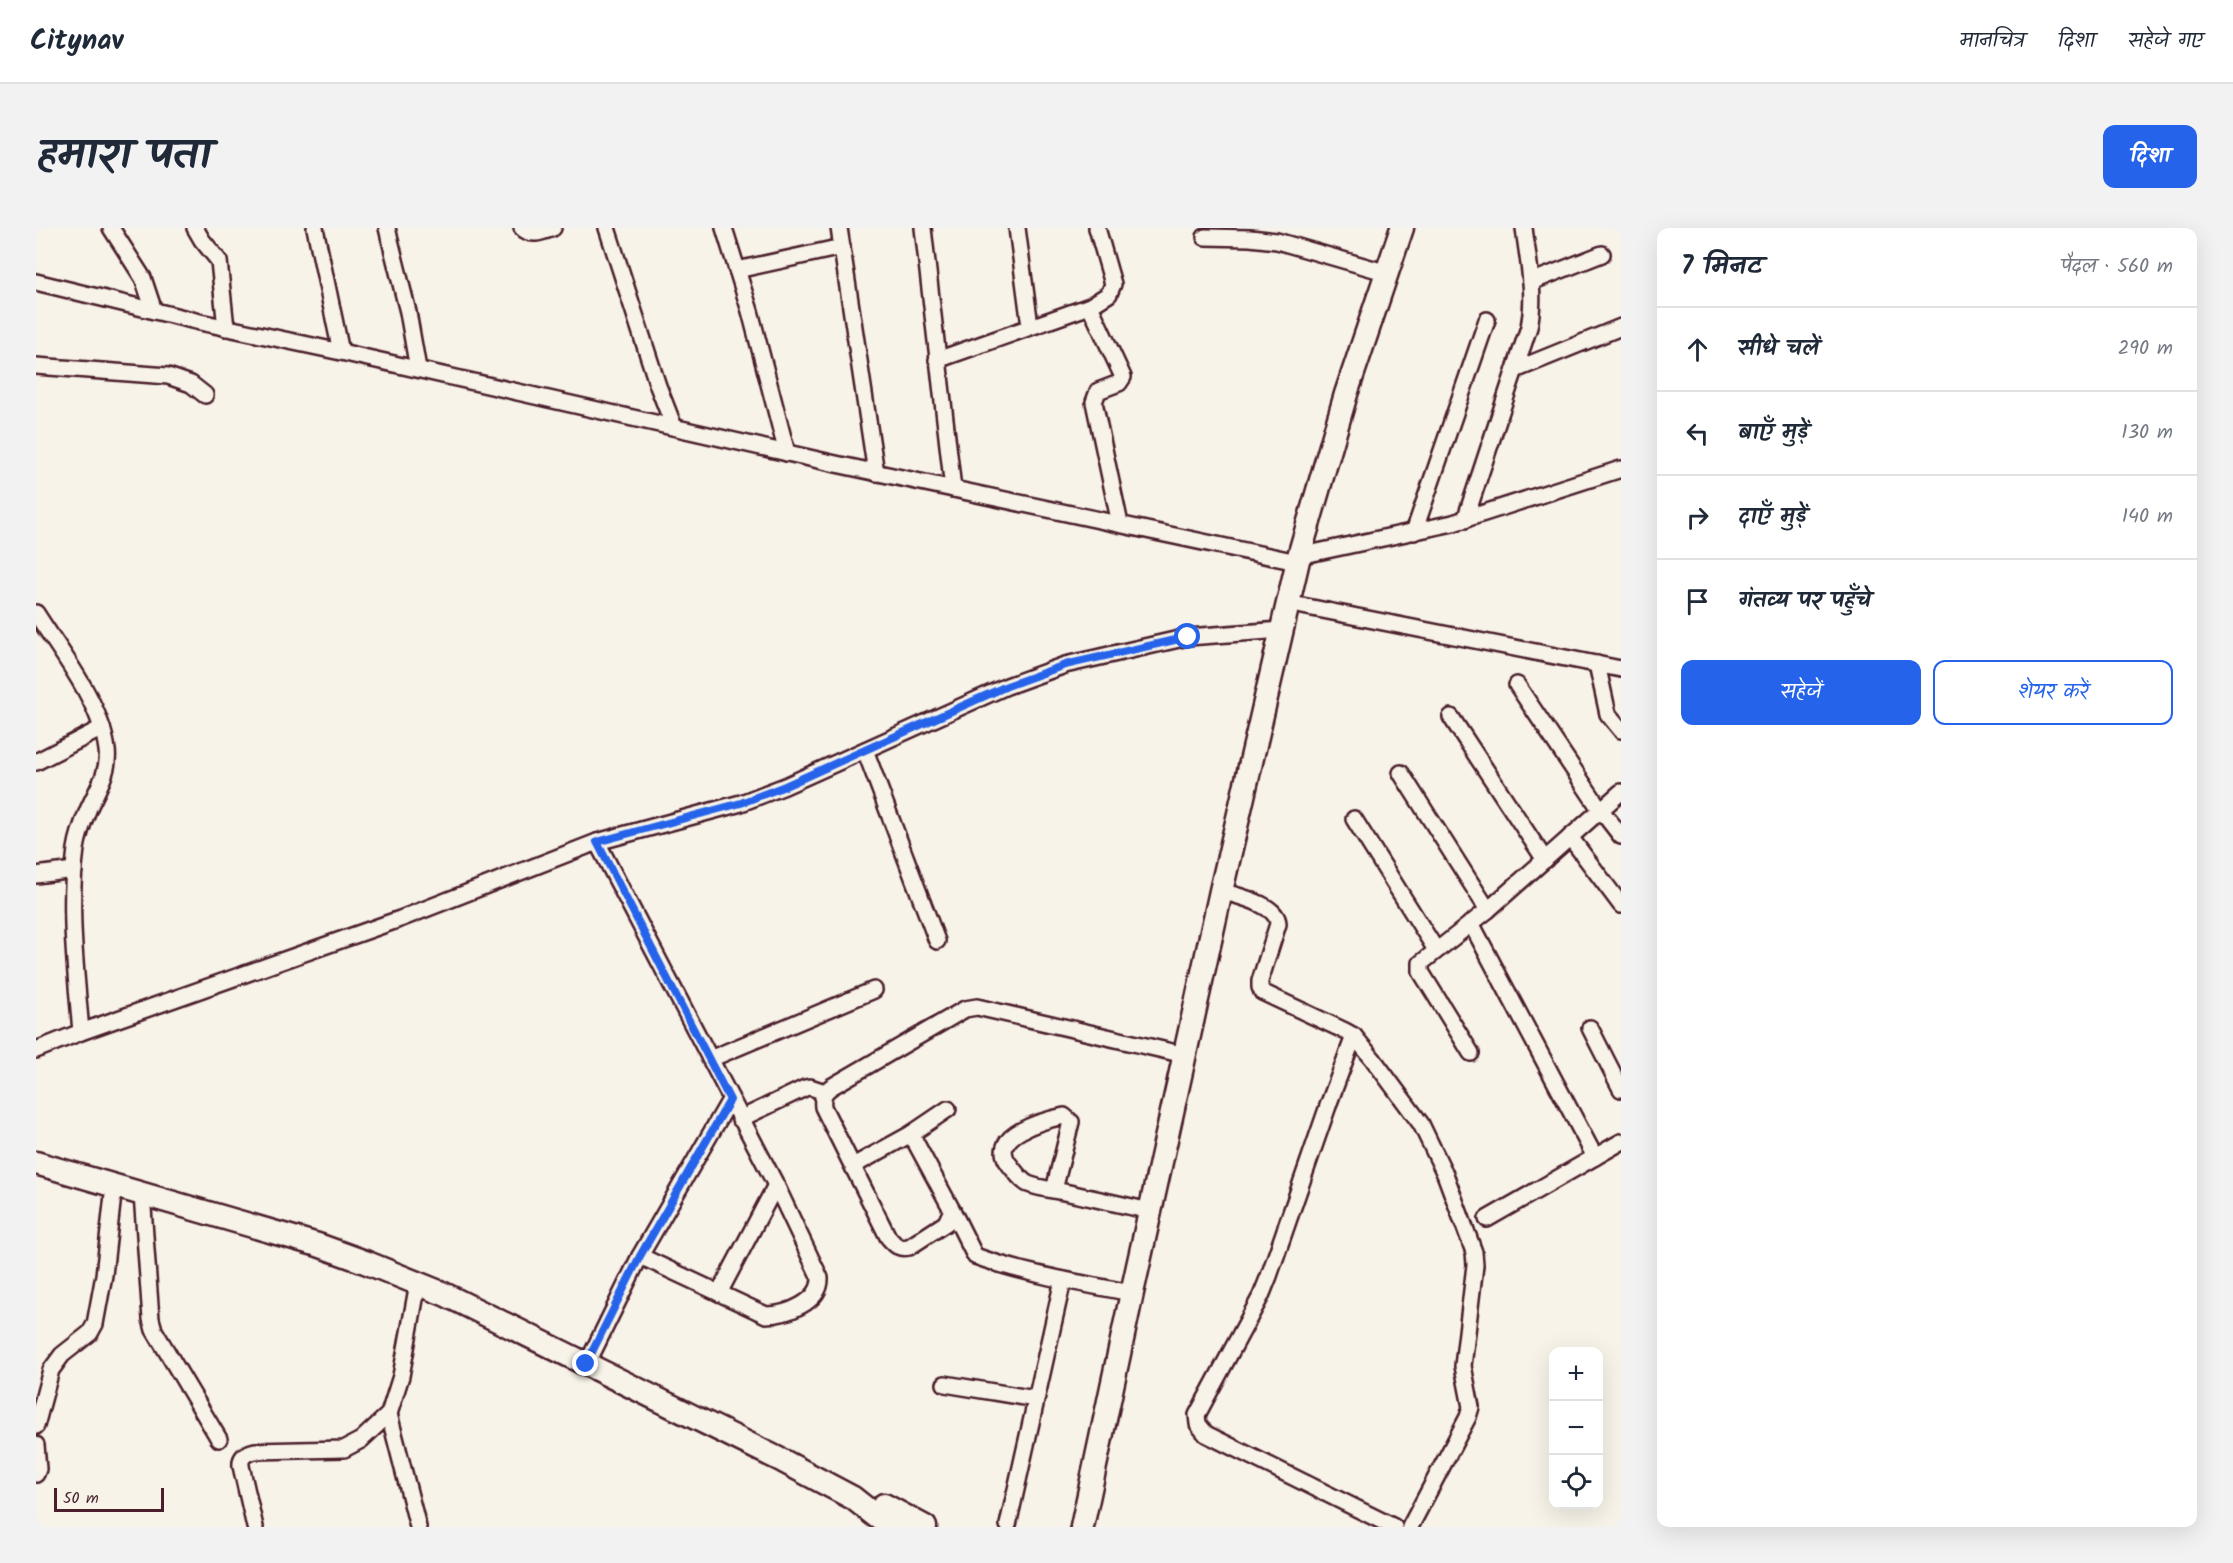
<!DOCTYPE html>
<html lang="hi">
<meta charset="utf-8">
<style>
:root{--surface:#fff;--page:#f2f2f3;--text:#1f2937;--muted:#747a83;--line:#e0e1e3;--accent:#2563eb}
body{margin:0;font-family:Kalam,"Playpen Sans Deva",sans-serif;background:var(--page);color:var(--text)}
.controls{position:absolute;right:18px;bottom:18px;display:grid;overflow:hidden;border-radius:12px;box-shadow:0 6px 24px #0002}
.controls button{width:54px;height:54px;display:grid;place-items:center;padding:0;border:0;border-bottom:2px solid var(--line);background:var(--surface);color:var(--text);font:30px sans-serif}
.scale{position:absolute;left:18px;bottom:15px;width:110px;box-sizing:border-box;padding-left:6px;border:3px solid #4a1f2b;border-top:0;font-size:16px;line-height:21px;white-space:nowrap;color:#4a1f2b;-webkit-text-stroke:4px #f7f3e8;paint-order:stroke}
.stop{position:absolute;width:18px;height:18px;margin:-14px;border:4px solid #2563eb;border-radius:50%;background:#fff}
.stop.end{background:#2563eb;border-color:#fff;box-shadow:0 2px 6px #0008}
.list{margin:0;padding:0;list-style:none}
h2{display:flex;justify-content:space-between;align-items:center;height:78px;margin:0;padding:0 24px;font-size:26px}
h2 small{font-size:20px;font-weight:400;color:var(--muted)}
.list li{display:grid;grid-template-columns:39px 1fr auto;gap:18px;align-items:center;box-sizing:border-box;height:84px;padding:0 24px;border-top:2px solid var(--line)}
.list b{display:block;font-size:22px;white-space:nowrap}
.list em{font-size:20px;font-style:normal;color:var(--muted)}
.actions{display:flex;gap:12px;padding:18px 24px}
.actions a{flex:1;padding:14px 0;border:2px solid var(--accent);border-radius:12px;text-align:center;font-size:21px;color:var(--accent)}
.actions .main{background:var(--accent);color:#fff}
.icon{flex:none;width:33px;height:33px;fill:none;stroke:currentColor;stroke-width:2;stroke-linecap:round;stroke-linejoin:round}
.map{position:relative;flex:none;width:1585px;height:1299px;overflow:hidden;border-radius:12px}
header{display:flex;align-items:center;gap:36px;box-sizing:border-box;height:84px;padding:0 30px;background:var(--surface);border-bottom:2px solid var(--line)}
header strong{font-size:28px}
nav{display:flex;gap:33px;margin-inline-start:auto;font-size:21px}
.intro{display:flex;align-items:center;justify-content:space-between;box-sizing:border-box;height:144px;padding:0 36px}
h1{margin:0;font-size:42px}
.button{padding:15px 27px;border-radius:12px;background:var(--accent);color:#fff;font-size:21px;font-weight:700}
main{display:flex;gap:36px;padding:0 36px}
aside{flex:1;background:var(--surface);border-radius:12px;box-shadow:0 6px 24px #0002}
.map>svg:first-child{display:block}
</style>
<header>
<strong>Citynav</strong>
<nav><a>मानचित्र</a><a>दिशा</a><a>सहेजे गए</a></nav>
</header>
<div class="intro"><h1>हमारा पता</h1><a class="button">दिशा</a></div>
<main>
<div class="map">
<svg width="1585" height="1299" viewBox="0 0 1585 1299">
<rect width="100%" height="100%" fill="#f7f3e8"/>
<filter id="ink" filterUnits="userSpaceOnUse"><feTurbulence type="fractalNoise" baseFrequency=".0167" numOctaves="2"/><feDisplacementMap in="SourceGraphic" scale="12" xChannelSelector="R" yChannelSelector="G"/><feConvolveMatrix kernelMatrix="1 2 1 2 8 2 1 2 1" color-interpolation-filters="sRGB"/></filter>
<g filter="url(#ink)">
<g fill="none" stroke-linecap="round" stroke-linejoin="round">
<defs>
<g id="minor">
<path d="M 75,0 L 107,50 L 118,83"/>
<path d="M 159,0 L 166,12 L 183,33 L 190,100"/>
<path d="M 279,0 L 305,124"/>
<path d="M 351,0 L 372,84 L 382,141"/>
<path d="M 486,0 C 495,9 506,4 517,0"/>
<path d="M 571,0 L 622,158 L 638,199"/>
<path d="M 688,0 L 714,83 L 751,225"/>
<path d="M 803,0 L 840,245"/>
<path d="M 887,0 L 917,261"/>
<path d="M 981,0 L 994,98"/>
<path d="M 1169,9 L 1214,10 L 1241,13 L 1352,45"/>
<path d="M 701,42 L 806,19"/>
<path d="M 0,54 L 164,94 L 305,124 L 800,236 L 1261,334"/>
<path d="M 1495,54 L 1566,26"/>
<path d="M 1054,78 L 1087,149 L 1083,155 L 1062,163 L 1058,174 L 1084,296"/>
<path d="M 901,132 L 1054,78 L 1073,66 L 1077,56 L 1061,0"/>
<path d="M 0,138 L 132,148 L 155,156 L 169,167"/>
<path d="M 1479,142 L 1585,99"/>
<path d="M 1429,292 L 1493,99 C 1500,66 1492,33 1488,0"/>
<path d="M 1378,304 L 1451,92"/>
<path d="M 1263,328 L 1417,295 L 1585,241"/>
<path d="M 1251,375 L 1585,441"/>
<path d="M 0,385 C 25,425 65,474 71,522 C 74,544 60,563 52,582 C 47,594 42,608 40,621 C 32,681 40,744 45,804"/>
<path d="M 1561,436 L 1572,486 L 1585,502"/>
<path d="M 1481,457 L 1564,581 L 1585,608"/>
<path d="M 1415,489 L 1509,632"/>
<path d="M 829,522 L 901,713"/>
<path d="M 0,534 L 66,500"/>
<path d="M 1365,545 L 1452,682"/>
<path d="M 1318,591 L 1400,722"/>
<path d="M 1534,609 L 1585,677"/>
<path d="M 561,614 L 740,957 L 784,1050 C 785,1074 750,1087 730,1087 L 604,1028"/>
<path d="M 0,647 L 38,642"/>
<path d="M 1185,663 C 1201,668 1242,676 1242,696 L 1224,753 L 1224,759 L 1226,764 L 1309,803 L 1318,808 L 1337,831 L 1385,896 L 1409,946 L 1438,1024 L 1439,1037 L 1427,1138 L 1435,1179 L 1432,1189 L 1374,1299"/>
<path d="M 1435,695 L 1559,929"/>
<path d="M 1554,800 L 1585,861"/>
<path d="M 1318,808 L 1293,875 L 1233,1048 L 1225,1068 L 1161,1187 L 1162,1196 L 1170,1206 L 1358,1299"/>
<path d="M 0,822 L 45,804 L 364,691 L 561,614 L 705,575 L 749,558 L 971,458 L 1029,437 L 1152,409 L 1245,402"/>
<path d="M 1435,825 L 1385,744 L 1385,735 L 1452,682 L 1585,564"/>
<path d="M 674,831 L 838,762"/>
<path d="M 704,891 L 769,860 L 774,859 L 789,864"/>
<path d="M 875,906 L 916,982 L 910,995 L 873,1019 C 862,1021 859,1017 852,1009 L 787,879 C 786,869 787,865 795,859 L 929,781 L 941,779 L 1149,827"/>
<path d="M 817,938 L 875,906 L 912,881"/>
<path d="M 1018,962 L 1035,894 L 1028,888 C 1009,892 951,907 973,936 C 979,943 984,952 992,956 C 1005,961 1020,962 1033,965 C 1060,971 1087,977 1114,983"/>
<path d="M 106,966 L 115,1091 L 118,1102 L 183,1211"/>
<path d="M 916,982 L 939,1028 C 989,1046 1043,1055 1096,1065"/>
<path d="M 1451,991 L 1585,914"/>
<path d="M 683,1065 L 740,957"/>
<path d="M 551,1136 L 604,1028 L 694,872"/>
<path d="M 909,1156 L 1000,1171"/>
<path d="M 353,1186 L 382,1299"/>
<path d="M 0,1198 L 15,1142 L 26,1127 L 54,1105 L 59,1096 L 68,1047 L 78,958"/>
<path d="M 0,1217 L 2,1241 L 0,1246"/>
<path d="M 972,1297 L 1027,1052"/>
<path d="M 219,1299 L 205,1238 C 204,1228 210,1225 219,1223 L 308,1221 L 325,1212 L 353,1186 L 365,1148 L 382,1055"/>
</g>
<g id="highway">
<path d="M 0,935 L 282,1017 L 329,1034 L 408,1066 L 747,1233 L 817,1270 L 841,1289 L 861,1299"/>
<path d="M 848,1277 L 889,1299"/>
<path d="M 1046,1299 L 1096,1065 L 1185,663 L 1263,328 L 1310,166 L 1366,0"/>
</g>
</defs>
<use href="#minor" stroke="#4a1f2b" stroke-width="20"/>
<use href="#highway" stroke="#4a1f2b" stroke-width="27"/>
<use href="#minor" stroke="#f7f3e8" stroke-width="15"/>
<use href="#highway" stroke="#f7f3e8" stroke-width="22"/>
</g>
</g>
<g fill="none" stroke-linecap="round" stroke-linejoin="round" filter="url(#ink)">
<path stroke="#2563eb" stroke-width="8" d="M 550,1136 L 604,1028 L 694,872 L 561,614 L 705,575 L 749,558 L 971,458 L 1029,437 L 1152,409"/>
</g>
</svg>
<div class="controls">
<button>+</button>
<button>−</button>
<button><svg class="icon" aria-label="locate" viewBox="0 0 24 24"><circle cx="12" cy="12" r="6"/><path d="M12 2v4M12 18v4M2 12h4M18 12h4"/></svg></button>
</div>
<div class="scale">50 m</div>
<div class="stop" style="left:1152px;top:409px"></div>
<div class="stop end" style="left:550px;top:1136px"></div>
</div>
<aside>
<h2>7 मिनट<small>पैदल · 560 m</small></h2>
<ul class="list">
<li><svg class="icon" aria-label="ahead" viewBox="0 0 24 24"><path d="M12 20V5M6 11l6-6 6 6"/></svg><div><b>सीधे चलें</b></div><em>290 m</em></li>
<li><svg class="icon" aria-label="left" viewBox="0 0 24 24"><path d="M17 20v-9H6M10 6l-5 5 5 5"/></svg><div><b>बाएँ मुड़ें</b></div><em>130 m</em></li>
<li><svg class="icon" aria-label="right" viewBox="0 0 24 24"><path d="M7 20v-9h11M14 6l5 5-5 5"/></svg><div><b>दाएँ मुड़ें</b></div><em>140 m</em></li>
<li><svg class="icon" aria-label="arrive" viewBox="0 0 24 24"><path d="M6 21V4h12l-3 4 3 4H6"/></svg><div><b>गंतव्य पर पहुँचे</b></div></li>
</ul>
<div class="actions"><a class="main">सहेजें</a><a>शेयर करें</a></div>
</aside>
</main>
